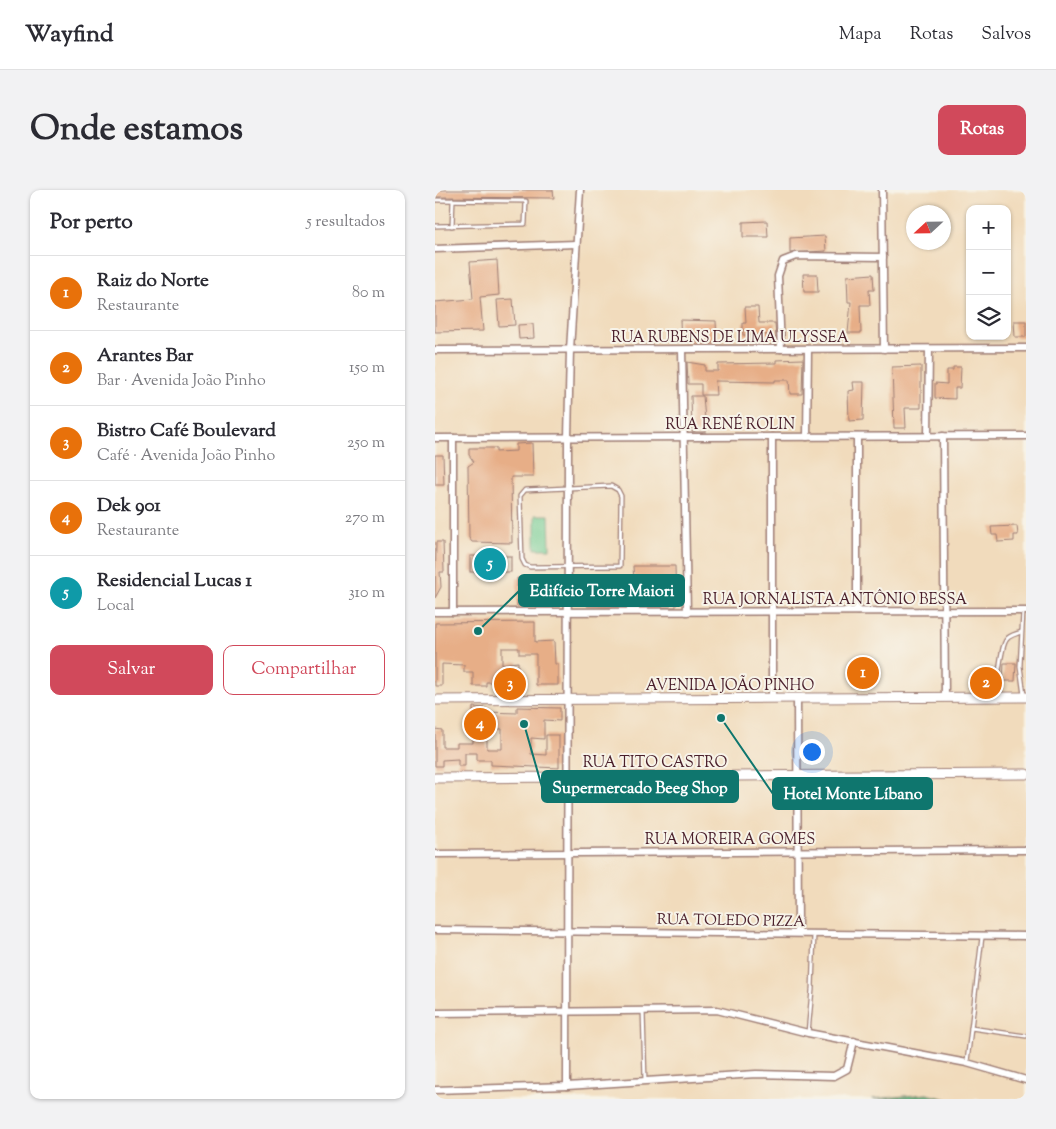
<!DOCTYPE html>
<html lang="pt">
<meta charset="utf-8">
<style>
:root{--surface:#fff;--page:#f2f2f3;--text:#2b2b33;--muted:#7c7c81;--line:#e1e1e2;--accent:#d1495b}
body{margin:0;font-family:"Sorts Mill Goudy",serif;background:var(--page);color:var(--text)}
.controls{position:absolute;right:15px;top:15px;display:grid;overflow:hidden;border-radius:10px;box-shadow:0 1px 4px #0004}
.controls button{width:45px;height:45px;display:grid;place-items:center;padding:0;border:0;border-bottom:1px solid var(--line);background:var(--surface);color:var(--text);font:25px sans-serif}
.compass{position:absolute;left:471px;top:15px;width:45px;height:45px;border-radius:50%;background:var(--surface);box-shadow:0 1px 4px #0004;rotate:248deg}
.you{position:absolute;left:376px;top:561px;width:18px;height:18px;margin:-12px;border:4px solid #fff;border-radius:50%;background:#1a73e8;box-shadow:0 0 0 8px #1a73e833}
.badge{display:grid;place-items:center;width:32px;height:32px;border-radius:50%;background:var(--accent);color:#fff;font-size:16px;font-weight:700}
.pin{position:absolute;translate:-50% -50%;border:2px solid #fff;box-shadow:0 1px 5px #0006}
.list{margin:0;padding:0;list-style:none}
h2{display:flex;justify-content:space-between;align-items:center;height:65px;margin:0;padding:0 20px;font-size:21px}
h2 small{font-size:16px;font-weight:400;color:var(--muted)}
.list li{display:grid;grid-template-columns:32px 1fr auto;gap:15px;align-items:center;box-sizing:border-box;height:75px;padding:0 20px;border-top:1px solid var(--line)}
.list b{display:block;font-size:19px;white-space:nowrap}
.list p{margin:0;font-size:16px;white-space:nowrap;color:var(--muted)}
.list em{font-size:16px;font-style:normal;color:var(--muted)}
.actions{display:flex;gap:10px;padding:15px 20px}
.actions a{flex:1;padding:11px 0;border:1px solid var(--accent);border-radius:10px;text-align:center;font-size:18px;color:var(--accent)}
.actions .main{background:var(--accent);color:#fff}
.icon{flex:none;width:28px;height:28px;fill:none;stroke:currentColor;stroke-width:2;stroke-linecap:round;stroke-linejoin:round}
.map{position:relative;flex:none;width:591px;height:909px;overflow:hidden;border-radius:10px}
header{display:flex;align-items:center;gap:30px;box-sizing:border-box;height:70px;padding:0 25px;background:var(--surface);border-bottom:1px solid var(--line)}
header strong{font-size:24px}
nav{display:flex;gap:28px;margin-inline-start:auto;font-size:18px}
.intro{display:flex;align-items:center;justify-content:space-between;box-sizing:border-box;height:120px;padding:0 30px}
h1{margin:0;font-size:35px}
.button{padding:12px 22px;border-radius:10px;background:var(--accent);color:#fff;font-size:18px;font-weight:700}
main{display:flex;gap:30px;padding:0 30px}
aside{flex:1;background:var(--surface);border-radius:10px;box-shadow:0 1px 4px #0004}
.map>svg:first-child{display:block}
</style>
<header>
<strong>Wayfind</strong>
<nav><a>Mapa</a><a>Rotas</a><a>Salvos</a></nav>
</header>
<div class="intro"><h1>Onde estamos</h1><a class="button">Rotas</a></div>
<main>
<aside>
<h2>Por perto<small>5 resultados</small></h2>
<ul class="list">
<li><span class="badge" style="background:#e8710a">1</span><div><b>Raiz do Norte</b><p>Restaurante</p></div><em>80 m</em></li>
<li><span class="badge" style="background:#e8710a">2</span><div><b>Arantes Bar</b><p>Bar · Avenida João Pinho</p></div><em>150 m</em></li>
<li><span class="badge" style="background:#e8710a">3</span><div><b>Bistro Café Boulevard</b><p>Café · Avenida João Pinho</p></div><em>250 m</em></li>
<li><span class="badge" style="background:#e8710a">4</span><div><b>Dek 901</b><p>Restaurante</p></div><em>270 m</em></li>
<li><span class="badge" style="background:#0f9aa8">5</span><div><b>Residencial Lucas 1</b><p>Local</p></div><em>310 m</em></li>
</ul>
<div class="actions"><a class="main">Salvar</a><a>Compartilhar</a></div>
</aside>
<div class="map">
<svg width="591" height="909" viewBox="0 0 591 909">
<rect width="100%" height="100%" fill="#f7f3e8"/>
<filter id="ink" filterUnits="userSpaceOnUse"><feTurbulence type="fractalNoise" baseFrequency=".02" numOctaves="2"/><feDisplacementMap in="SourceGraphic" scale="10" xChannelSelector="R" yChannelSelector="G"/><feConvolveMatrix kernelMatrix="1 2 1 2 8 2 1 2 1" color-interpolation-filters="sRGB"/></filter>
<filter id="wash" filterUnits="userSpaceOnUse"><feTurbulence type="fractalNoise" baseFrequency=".0096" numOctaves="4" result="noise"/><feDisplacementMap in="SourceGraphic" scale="20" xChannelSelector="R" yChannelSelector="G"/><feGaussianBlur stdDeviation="1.12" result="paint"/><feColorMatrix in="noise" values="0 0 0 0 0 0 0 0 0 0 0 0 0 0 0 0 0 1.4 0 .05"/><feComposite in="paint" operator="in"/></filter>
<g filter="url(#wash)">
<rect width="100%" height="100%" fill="#f1dbbc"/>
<path fill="#72cb91" stroke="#5e755e" d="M 100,325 L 114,325 L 115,359 L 100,359 Z"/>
<path fill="#5daf7b" stroke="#546753" d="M 492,904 L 512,909 L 437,909 Z"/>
<g id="blocks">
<g fill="#e7ae87" fill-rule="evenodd">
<path d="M 0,0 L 118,0 L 119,8 L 0,7 Z"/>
<path d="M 332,31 L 333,47 L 308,47 L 308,32 Z"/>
<path d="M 390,46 L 391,61 L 355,63 L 355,48 Z"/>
<path d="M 62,70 L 64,105 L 45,107 L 48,141 L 0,142 L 0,112 L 38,109 L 35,72 Z"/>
<path d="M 368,84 L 382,84 L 383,102 L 369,102 Z"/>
<path d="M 438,84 L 439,100 L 434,100 L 435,115 L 425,115 L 426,143 L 413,143 L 416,112 L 413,112 L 412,86 Z"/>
<path d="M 78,109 L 80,135 L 64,136 L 62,110 Z"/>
<path d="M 310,117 L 323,117 L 324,133 L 340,133 L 341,148 L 336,148 L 336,145 L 308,145 L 308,133 L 311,133 Z"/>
<path d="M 245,130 L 281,131 L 282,153 L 246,152 Z"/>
<path d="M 579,131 L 591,131 L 591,147 L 580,147 Z"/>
<path d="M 98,134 L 99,148 L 84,149 L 83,135 Z"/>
<path d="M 368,169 L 367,204 L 355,204 L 354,190 L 340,190 L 340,192 L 280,191 L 281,205 L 266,205 L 266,194 L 253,194 L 252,172 L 270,175 L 270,181 L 283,181 L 283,174 L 341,173 L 341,170 Z"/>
<path d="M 486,176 L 486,218 L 470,218 L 471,238 L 459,238 L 457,177 Z"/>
<path d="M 518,177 L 526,177 L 525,198 L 520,198 L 520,209 L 500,208 L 500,193 L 512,194 L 512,180 L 518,180 Z"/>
<path d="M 418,192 L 429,192 L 428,230 L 414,231 L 413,201 L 419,200 Z"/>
<path d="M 256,206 L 268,206 L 271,242 L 257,242 Z"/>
<path d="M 97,253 L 98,287 L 76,287 L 77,353 L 37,352 L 34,348 L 33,276 L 39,272 L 34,265 L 34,258 L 61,258 L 61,262 L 81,261 L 81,254 Z"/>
<path d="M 0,265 L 8,265 L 9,295 L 0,295 Z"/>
<path d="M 582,336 L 583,345 L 579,345 L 579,351 L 563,352 L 562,345 L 557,345 L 556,337 Z"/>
<path d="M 1,352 L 8,352 L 9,382 L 5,382 L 6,397 L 0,408 Z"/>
<rect x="35" y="366" width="41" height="16"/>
<path d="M 198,376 L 240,376 L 241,417 L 152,416 L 152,391 L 199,392 Z"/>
<path d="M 125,387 L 126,416 L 82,416 L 82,388 Z"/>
<path d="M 100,432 L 100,452 L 119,451 L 120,474 L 123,474 L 123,495 L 101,495 L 101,464 L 84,464 L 84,458 L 67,458 L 67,474 L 83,472 L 83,496 L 68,496 L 68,492 L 51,492 L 51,496 L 38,496 L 38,482 L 29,482 L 29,475 L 7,474 L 7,496 L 0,496 L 0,433 Z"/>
<path d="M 569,473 L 581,473 L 580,491 L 568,491 Z"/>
<path d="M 38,517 L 51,518 L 51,522 L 82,523 L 82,517 L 125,518 L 125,531 L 109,530 L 109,549 L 96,548 L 96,564 L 111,565 L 111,545 L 124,545 L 124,578 L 56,575 L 56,570 L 42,570 L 42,563 L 30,563 L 30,576 L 23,576 L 23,569 L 7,570 L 7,576 L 0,576 L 0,539 L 7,540 L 7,557 L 22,557 L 22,553 L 38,553 ZM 52,538 L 67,539 L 67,559 L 52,559 Z"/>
</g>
</g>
</g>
<g filter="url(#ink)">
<use href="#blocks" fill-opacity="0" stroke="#9e7d74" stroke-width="1"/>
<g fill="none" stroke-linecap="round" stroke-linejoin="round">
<defs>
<g id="lane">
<path d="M 0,10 L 91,11 L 90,34 L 0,36"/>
<path d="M 17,36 L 18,10"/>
<path d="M 176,296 L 183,300 L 186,306 L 185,376 L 95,377 L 90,375 L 87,369 L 85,306 L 90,300 Z"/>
<path d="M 588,422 L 585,476 L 589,505"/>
<path d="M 560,505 C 564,492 565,456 572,449 C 575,445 582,444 586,442"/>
<path d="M 208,820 L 210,891"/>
<path d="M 536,838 L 591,846"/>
<path d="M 373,843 L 377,800 L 379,744"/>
<path d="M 532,872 L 547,747"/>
</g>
<g id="street">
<path d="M 447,0 L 449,159"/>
<path d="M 0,59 L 141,54"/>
<path d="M 346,159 L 343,86 L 348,71 L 361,66 L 448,67"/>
<path d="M 0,160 L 591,158"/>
<path d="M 247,160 L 252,422"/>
<path d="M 493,246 L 494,159"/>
<path d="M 508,246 L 510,507"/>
<path d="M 337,247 L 337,508"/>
<path d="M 372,247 L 373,159"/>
<path d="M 422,247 L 422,421"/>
<path d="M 0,248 L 591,246"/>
<path d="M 0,422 L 591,421"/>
<path d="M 18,422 L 18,248"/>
<path d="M 362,508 L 363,743"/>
<path d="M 0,664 L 591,660"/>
<path d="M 0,740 L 591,746"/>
<path d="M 0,823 L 282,820 L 373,843 L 532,873 L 591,890"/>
<path d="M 132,896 L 133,248 L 135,160 L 145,0"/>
<path d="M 0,900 L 132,896 L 321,884 L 399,886 L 412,879 L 419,851"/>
</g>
<g id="secondary">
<path d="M 0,510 L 591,507"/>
<path d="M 0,588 L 591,584"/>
</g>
</defs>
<use href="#lane" stroke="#9e7d74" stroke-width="5.5"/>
<use href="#street" stroke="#9e7d74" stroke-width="9"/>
<use href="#secondary" stroke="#9e7d74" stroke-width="11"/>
<use href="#lane" stroke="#fff" stroke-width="3"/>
<use href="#street" stroke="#fff" stroke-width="6"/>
<use href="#secondary" stroke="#fff" stroke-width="9"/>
</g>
</g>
<g text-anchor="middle" stroke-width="4" stroke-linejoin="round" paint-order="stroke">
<g font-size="15" fill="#4a1f2b" stroke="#f7f3e8">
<text x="295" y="152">RUA RUBENS DE LIMA ULYSSEA</text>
<text x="295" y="239">RUA RENÉ ROLIN</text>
<text x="400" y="414">RUA JORNALISTA ANTÔNIO BESSA</text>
<text x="295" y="500">AVENIDA JOÃO PINHO</text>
<text x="220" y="577">RUA TITO CASTRO</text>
<text x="295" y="654">RUA MOREIRA GOMES</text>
<text transform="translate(296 730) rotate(1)" y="5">RUA TOLEDO PIZZA</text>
</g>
</g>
<path fill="none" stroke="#0f766e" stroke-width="2" d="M43 441L84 401M89 534L107 597M286 528L338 604"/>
<g fill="#0f766e" stroke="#f7f3e8" stroke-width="2">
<circle cx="43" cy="441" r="5"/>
<circle cx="89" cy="534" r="5"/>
<circle cx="286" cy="528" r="5"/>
</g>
<g fill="#0f766e" stroke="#0f766e" stroke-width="2">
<rect x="84" y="385" width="165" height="31" rx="5"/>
<rect x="107" y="581" width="196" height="31" rx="5"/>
<rect x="338" y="588" width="159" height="31" rx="5"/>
</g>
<g font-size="16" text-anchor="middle" font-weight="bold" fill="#fff">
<text x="167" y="406">Edifício Torre Maiori</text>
<text x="205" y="603">Supermercado Beeg Shop</text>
<text x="418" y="609">Hotel Monte Líbano</text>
</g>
</svg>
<div class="controls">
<button>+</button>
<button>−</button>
<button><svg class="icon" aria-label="layers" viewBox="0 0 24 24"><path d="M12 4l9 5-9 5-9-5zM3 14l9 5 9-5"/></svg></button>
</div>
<svg class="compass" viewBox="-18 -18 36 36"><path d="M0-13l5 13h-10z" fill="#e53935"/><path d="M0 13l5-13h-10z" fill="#7c7c81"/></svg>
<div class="you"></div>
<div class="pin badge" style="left:428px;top:483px;background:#e8710a">1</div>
<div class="pin badge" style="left:551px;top:493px;background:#e8710a">2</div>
<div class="pin badge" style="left:75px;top:494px;background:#e8710a">3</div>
<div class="pin badge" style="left:45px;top:534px;background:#e8710a">4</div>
<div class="pin badge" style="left:55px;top:374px;background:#0f9aa8">5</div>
</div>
</main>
